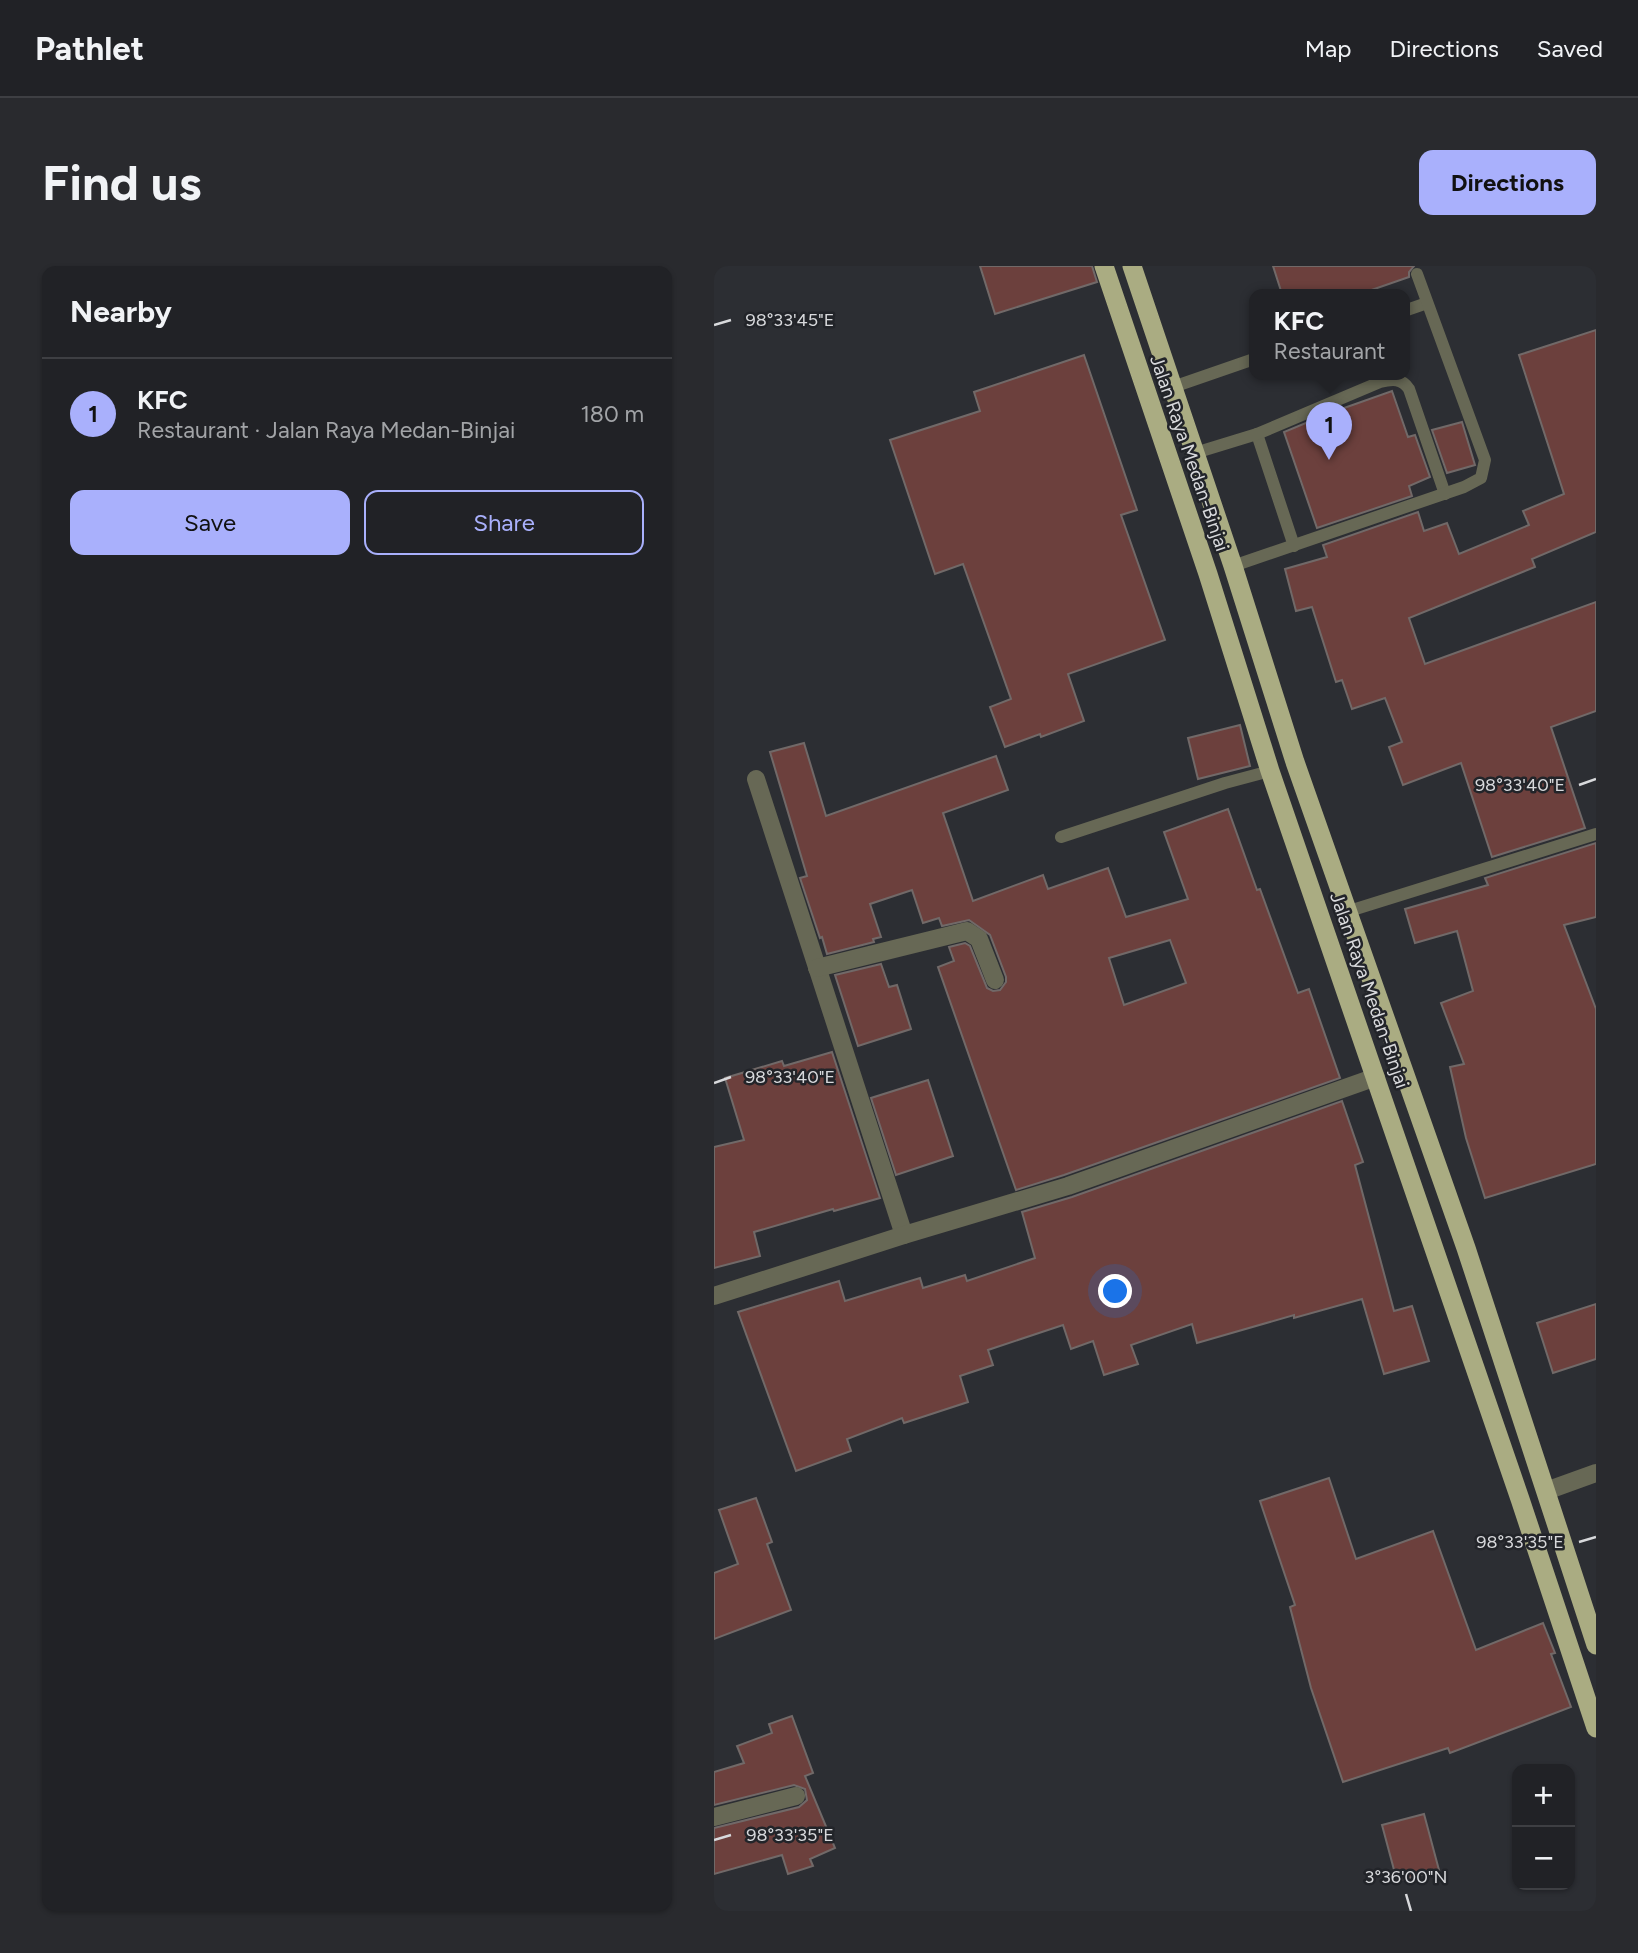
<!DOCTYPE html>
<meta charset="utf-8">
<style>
:root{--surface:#212226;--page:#292a2e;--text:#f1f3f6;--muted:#a2a4a7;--line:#3e3f43;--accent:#a9b0fc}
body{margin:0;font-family:Figtree,sans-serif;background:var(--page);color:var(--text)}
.controls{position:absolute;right:21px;bottom:21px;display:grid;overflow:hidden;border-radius:14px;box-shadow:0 2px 5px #0004}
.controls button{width:63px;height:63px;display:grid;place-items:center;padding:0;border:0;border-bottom:2px solid var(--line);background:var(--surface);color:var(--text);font:35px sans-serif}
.you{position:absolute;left:402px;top:1026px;width:24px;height:24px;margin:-18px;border:5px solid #fff;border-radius:50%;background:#1a73e8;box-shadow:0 0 0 10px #1a73e833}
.badge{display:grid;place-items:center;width:46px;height:46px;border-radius:50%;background:var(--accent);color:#111;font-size:23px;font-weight:700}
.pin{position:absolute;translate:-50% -58px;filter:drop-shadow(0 2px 4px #0008)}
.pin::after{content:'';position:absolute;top:37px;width:24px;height:21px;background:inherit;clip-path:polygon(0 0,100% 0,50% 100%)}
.popup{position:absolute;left:535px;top:23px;width:161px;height:91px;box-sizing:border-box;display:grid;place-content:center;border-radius:14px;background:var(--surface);filter:drop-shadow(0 2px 5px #0005);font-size:23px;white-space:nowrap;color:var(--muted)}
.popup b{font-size:26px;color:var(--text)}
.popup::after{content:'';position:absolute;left:50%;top:100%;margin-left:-14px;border:14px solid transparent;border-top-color:var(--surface)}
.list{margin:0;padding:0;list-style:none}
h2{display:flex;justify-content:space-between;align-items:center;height:91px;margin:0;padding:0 28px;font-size:30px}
h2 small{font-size:23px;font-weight:400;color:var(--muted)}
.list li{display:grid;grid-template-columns:46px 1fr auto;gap:21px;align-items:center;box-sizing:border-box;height:112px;padding:0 28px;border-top:2px solid var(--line)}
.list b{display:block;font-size:26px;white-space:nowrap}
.list p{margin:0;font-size:23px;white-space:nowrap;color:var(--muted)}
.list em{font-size:23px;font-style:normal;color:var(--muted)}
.actions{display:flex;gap:14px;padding:21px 28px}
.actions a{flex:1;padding:16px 0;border:2px solid var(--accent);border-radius:14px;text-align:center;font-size:24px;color:var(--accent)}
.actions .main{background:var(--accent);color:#111}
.map{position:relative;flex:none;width:882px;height:1645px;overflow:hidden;border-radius:14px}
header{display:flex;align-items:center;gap:42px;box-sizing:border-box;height:98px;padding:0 35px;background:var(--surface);border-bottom:2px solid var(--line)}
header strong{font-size:33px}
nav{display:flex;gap:38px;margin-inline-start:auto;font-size:24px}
.intro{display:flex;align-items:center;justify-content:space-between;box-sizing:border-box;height:168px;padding:0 42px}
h1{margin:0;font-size:49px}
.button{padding:18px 32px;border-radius:14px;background:var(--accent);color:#111;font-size:24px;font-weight:700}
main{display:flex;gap:42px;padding:0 42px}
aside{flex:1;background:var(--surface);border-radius:14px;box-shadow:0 2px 5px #0004}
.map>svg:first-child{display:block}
</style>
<header>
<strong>Pathlet</strong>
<nav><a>Map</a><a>Directions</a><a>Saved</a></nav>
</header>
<div class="intro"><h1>Find us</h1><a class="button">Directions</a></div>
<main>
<aside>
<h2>Nearby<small></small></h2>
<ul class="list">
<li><span class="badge">1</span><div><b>KFC</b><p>Restaurant · Jalan Raya Medan-Binjai</p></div><em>180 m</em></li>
</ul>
<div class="actions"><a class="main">Save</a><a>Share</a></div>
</aside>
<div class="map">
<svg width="882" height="1645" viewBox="0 0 882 1645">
<rect width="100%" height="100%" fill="#2c2e33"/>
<g fill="#6c403d" stroke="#716968" stroke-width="2" fill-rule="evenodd">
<path d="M 266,0 L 378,0 L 383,16 L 281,48 Z"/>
<path d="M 559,0 L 700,0 L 695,6 L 695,11 L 646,28 L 568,28 Z"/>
<path d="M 882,64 L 882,266 L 818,293 L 821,301 L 695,352 L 711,398 L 882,336 L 882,445 L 837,461 L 871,562 L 778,591 L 747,497 L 689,519 L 675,481 L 688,476 L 671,432 L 638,443 L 628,414 L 622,416 L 598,341 L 582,345 L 571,303 L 613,291 L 609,279 L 704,246 L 710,265 L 733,257 L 745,288 L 815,259 L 809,245 L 850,228 L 805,89 Z"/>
<path d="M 370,89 L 423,244 L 407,249 L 451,374 L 354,408 L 370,455 L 327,471 L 326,468 L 291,481 L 276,441 L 297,433 L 249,298 L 221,308 L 176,174 L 266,145 L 260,126 Z"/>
<path d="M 678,125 L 694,171 L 701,169 L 716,211 L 695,220 L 698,230 L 603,262 L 570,166 L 616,147 Z"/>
<path d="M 748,156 L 761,199 L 733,207 L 718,164 Z"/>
<path d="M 526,459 L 536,500 L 484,513 L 474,472 Z"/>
<path d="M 90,477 L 112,550 L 282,490 L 294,524 L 229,547 L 259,635 L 329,609 L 334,623 L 394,602 L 412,651 L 474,633 L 450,566 L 514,543 L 543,624 L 546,623 L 584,727 L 595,723 L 626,812 L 350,909 L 302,924 L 224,701 L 240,695 L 235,681 L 251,677 L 256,680 L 273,722 L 279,725 L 286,724 L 292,716 L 292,711 L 276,669 L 255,654 L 228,660 L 225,652 L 209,657 L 198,624 L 156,638 L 167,671 L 159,673 L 160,676 L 113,688 L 108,671 L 106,672 L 86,612 L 93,610 L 56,486 ZM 456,674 L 472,717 L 410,739 L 395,692 Z"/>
<path d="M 882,577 L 882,651 L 850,659 L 882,743 L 882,898 L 771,932 L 752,872 L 736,801 L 750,798 L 727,737 L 759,725 L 743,665 L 701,677 L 691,643 L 774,619 L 771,612 Z"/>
<path d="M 167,698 L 175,721 L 183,719 L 197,763 L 144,780 L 121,709 Z"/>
<path d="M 118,786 L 166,932 L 120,945 L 119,943 L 40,966 L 46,990 L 0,1002 L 0,881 L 30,874 L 11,812 L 68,795 L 70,800 Z"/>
<path d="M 214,814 L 239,890 L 182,909 L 157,832 Z"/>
<path d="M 628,835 L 649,896 L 641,899 L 680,1045 L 698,1040 L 715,1095 L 670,1108 L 648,1033 L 580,1052 L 580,1049 L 483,1077 L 478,1058 L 417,1079 L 424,1098 L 390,1109 L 379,1075 L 357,1083 L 349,1059 L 274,1084 L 279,1099 L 246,1110 L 254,1136 L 190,1157 L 188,1152 L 133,1173 L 137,1185 L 82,1205 L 24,1046 L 125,1015 L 131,1035 L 206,1012 L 209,1022 L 251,1009 L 253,1015 L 321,992 L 308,946 L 358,931 Z"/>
<path d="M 882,1038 L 882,1093 L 839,1107 L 823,1057 Z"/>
<path d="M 615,1212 L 642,1293 L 719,1265 L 762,1384 L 829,1357 L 841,1387 L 837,1388 L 857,1441 L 736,1487 L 734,1482 L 629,1516 L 597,1422 L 576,1341 L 581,1339 L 546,1235 Z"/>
<path d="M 42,1232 L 58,1276 L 53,1278 L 77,1344 L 0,1373 L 0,1307 L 24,1298 L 5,1244 Z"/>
<path d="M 78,1450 L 99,1507 L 91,1510 L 121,1582 L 96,1593 L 99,1600 L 74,1608 L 68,1589 L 0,1608 L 0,1562 L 85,1541 L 93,1534 L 91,1523 L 80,1519 L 0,1539 L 0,1506 L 30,1497 L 23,1480 L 58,1467 L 55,1458 Z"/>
<path d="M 710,1548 L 725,1604 L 683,1615 L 668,1559 Z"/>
</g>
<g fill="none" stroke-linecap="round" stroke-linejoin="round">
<g stroke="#676855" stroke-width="12">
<path d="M 690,45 L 713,37"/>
<path d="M 459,121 L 540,93"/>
<path d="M 543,168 L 580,280"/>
<path d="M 481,187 L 543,168 L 666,116 C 678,113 688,112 695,123 L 731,228"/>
<path d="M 519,300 L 750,221 L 767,212 L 771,194 L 703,8"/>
<path d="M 347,571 L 511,517 L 556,505"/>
<path d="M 632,646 L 882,568"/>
</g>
<g stroke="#676855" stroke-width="18">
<path d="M 42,513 L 190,969"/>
<path d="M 103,702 L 253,665 L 265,673 L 281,714"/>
<path d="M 0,1030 L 190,969 L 354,920 L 662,811"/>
<path d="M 832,1225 L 882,1207"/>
<path d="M 0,1551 L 82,1530"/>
</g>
<g stroke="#aaac82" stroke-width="19">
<path d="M 390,0 L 494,308 L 556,505 L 806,1233 L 882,1462"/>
<path d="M 418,0 L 519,300 L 581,496 L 752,982 L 882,1379"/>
</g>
</g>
<path fill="none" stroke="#d8d9dc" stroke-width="2.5" d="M 0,59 L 17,54M 865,519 L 882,513M 0,817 L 17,811M 865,1276 L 882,1271M 0,1574 L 17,1569M 692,1628 L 697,1645"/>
<g text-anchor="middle" stroke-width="5" stroke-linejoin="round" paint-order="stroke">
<g font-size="19" fill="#d8d9dc" stroke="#222429">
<text transform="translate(476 187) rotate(71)" y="7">Jalan Raya Medan-Binjai</text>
<text transform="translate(656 724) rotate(71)" y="7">Jalan Raya Medan-Binjai</text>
</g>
</g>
<g font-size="18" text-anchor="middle" fill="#d8d9dc" stroke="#222429" stroke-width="5" stroke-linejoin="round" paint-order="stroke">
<text x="76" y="60">98°33'45"E</text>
<text x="806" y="525">98°33'40"E</text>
<text x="76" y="817">98°33'40"E</text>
<text x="806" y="1282">98°33'35"E</text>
<text x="76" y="1575">98°33'35"E</text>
<text x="692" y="1617">3°36'00"N</text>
</g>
</svg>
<div class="controls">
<button>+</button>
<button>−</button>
</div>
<div class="you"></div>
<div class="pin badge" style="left:615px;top:194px">1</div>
<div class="popup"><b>KFC</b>Restaurant</div>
</div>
</main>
